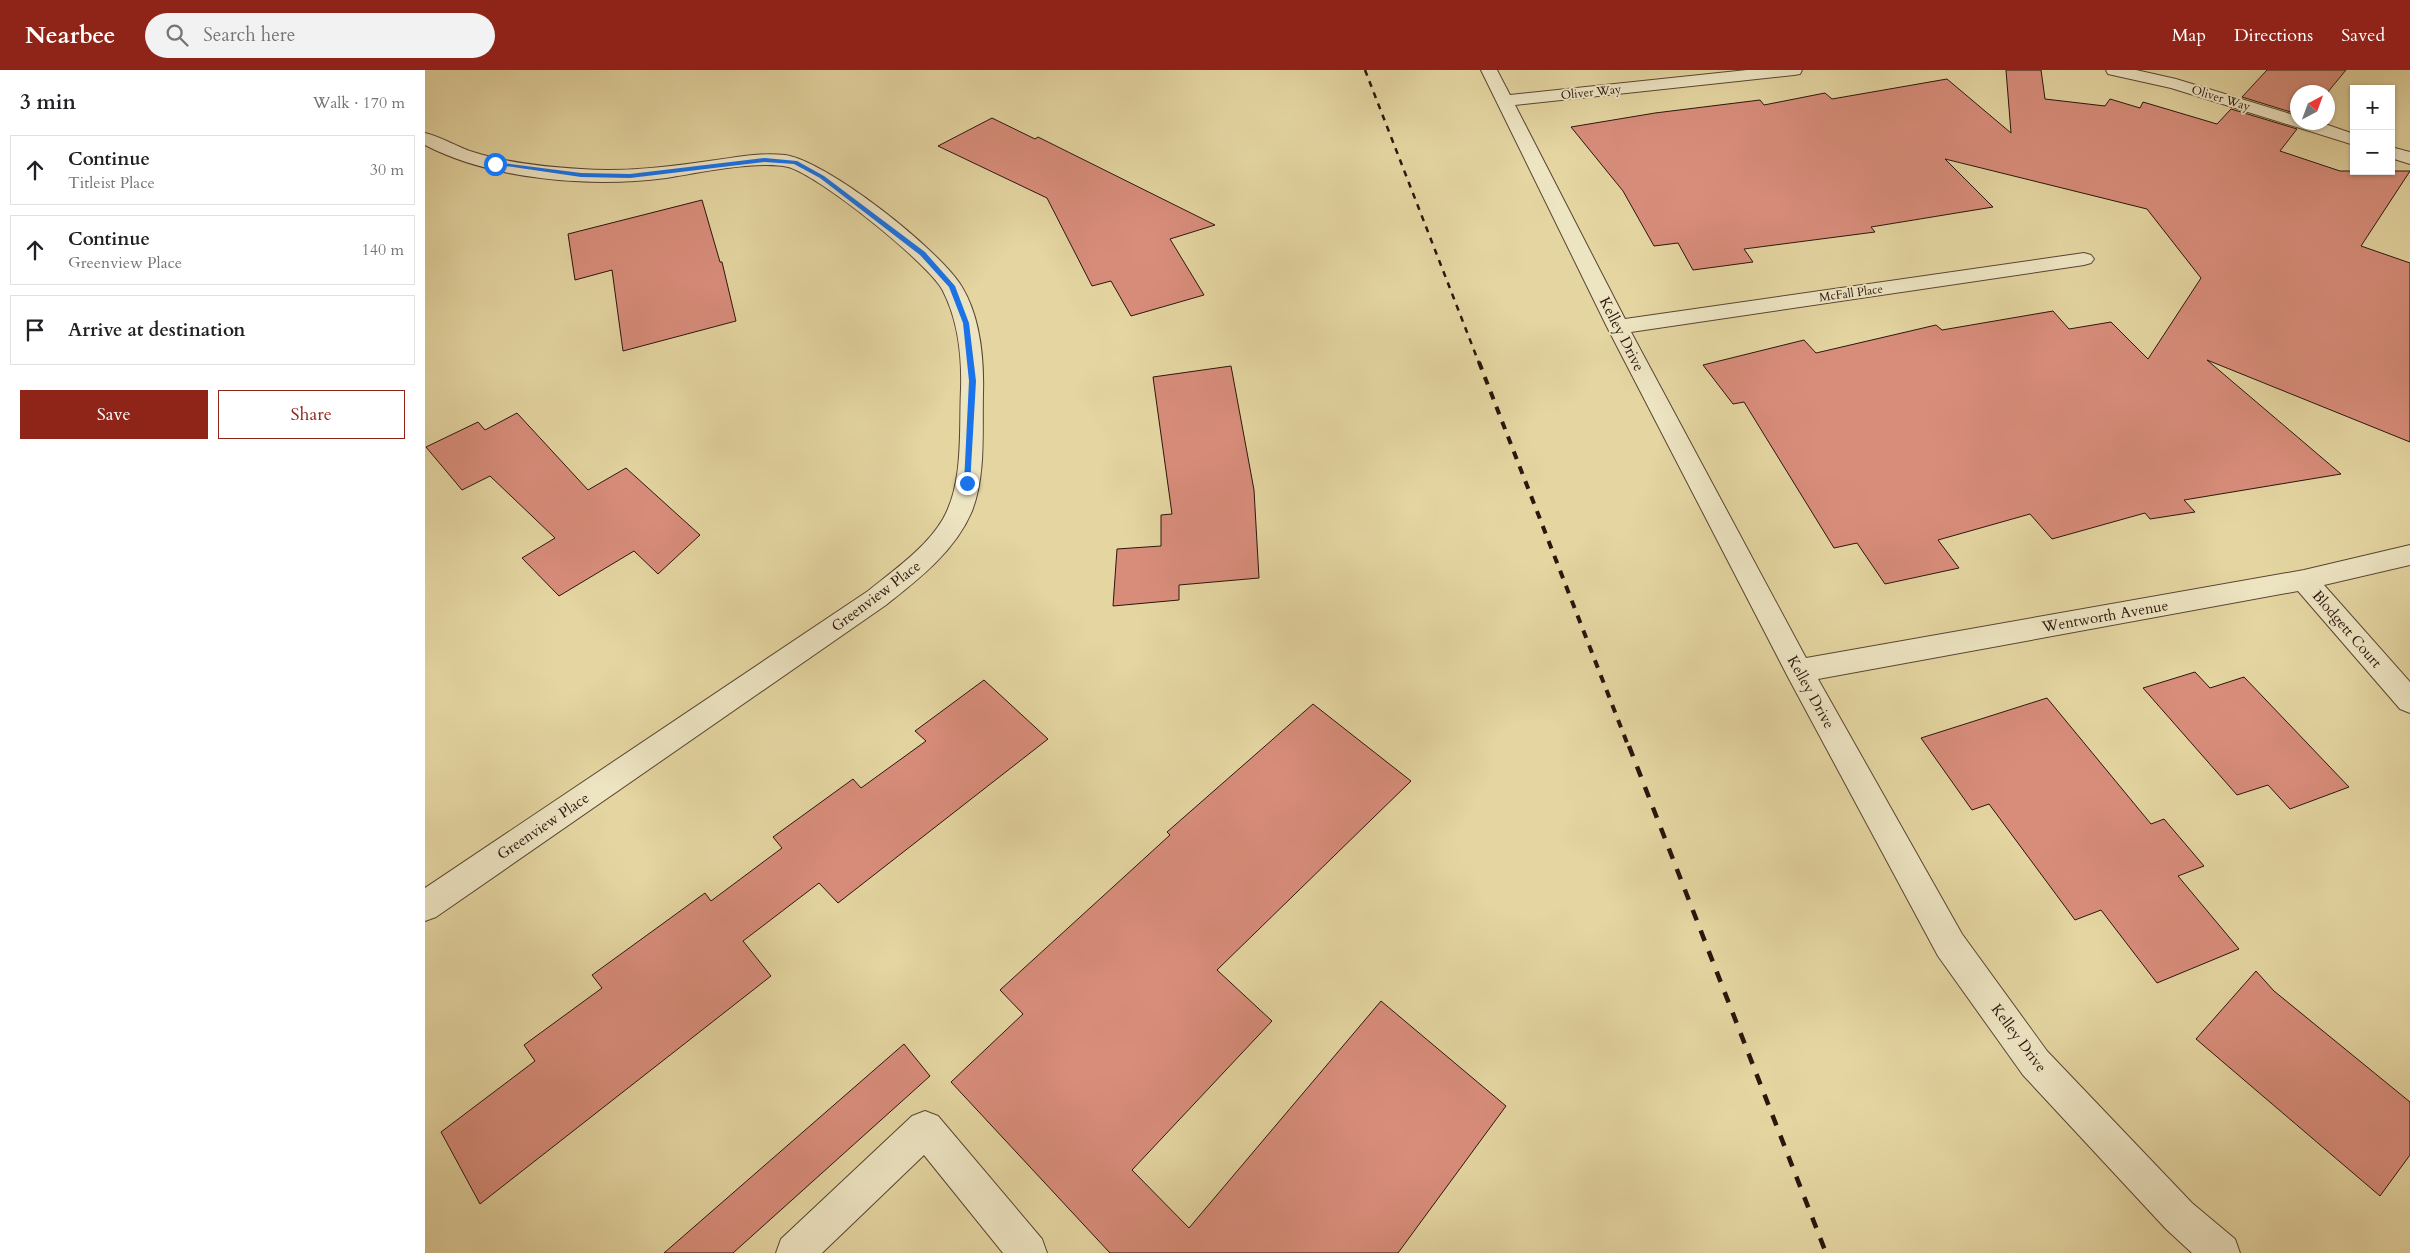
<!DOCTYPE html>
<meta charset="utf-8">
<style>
:root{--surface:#fff;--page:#f2f2f2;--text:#202124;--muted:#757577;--line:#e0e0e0;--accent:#8f2418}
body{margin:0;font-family:Cardo,serif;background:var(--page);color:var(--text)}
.controls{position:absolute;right:15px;top:15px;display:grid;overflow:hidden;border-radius:0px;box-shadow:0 1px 4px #0004}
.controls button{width:45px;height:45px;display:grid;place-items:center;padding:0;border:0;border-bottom:1px solid var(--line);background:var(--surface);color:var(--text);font:25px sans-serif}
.compass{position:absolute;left:1865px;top:15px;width:45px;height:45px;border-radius:50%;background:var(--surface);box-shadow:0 1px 4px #0004;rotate:41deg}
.stop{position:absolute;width:15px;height:15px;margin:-11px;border:4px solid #1a73e8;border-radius:50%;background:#fff}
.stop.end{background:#1a73e8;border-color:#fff;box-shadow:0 1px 5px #0008}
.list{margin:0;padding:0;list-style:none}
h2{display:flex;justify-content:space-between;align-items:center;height:65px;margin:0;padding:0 20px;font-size:21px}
h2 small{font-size:16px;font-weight:400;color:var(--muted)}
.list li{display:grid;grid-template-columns:32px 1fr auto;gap:15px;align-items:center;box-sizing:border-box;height:70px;margin:0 10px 10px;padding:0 10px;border:1px solid var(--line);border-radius:0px}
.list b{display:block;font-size:19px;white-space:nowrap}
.list p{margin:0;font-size:16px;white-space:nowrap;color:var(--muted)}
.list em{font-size:16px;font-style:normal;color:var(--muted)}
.actions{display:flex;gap:10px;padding:15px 20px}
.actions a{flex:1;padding:11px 0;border:1px solid var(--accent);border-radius:0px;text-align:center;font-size:18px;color:var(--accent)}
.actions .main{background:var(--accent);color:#fff}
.icon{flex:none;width:28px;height:28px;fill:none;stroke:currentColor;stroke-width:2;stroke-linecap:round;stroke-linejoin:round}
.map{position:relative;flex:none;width:1985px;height:1183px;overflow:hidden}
header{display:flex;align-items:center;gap:30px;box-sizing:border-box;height:70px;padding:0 25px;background:var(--accent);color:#fff}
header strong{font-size:24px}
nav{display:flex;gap:28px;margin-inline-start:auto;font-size:18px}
.search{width:350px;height:45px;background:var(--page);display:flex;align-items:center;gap:12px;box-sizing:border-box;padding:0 18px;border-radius:28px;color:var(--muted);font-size:19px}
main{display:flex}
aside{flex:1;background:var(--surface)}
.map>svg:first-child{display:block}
</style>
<header>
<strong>Nearbee</strong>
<div class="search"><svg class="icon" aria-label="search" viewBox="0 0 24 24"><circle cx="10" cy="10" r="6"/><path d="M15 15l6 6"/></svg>Search here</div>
<nav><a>Map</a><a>Directions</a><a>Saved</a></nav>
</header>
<main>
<aside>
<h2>3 min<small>Walk · 170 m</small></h2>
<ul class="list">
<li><svg class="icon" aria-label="ahead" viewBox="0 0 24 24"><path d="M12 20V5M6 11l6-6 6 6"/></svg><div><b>Continue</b><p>Titleist Place</p></div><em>30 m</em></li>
<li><svg class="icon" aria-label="ahead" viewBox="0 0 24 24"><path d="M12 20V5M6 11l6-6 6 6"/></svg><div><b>Continue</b><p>Greenview Place</p></div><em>140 m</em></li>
<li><svg class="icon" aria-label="arrive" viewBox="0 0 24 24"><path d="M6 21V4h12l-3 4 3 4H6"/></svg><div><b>Arrive at destination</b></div></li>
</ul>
<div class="actions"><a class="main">Save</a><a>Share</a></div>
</aside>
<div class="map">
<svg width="1985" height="1183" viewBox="0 0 1985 1183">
<rect width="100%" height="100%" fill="#e4d5a1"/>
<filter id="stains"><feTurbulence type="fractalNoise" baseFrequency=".004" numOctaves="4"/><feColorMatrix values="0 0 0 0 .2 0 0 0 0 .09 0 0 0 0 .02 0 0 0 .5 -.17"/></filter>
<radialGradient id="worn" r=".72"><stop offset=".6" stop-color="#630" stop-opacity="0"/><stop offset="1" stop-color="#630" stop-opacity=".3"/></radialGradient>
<g fill="#d88d7b" stroke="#2b150d">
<path d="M 1581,0 L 1616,0 L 1620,29 L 1680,36 L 1685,29 L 1715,38 L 1718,32 L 1792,54 L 1806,39 L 1872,59 L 1855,81 L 1915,101 L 1985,101 L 1936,176 L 1985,193 L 1985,372 L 1782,290 L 1916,404 L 1759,430 L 1770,442 L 1725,449 L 1720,443 L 1627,469 L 1605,444 L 1513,470 L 1534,498 L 1460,514 L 1432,473 L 1409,478 L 1319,332 L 1308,334 L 1278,295 L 1379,270 L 1391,283 L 1511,255 L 1517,260 L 1628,241 L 1644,259 L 1686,252 L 1723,289 L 1776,208 L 1722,139 L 1520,89 L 1568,137 L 1446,157 L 1450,162 L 1319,179 L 1328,192 L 1268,200 L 1253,173 L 1229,176 L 1198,121 L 1146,57 L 1230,43 L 1335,30 L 1339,35 L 1400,23 L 1407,29 L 1522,9 L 1586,63 Z"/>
<path d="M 1842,0 L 1921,0 L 1902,23 L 1872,22 L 1872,44 L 1817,27 Z"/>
<path d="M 567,48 L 610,69 L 613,67 L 790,155 L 745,169 L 779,225 L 706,246 L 686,211 L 667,216 L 622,128 L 513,76 Z"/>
<path d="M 277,130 L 295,192 L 297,192 L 311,251 L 198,281 L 187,200 L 150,210 L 143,164 Z"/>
<path d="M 806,296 L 829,420 L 834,508 L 754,515 L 754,530 L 688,536 L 692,479 L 736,476 L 736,445 L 747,444 L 728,307 Z"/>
<path d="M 92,343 L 163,420 L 201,398 L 275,465 L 233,504 L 209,481 L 134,526 L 97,488 L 130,468 L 65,406 L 37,420 L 1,377 L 53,352 L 60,360 Z"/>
<path d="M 1770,602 L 1785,618 L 1819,607 L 1924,717 L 1865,739 L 1843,715 L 1812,725 L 1718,618 Z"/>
<path d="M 559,610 L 623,669 L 413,833 L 394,813 L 318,871 L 346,906 L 55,1134 L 16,1062 L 110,991 L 99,975 L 177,918 L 167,905 L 280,823 L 286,831 L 357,778 L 348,767 L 428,709 L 436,718 L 501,671 L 490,661 Z"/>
<path d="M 1622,628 L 1726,754 L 1739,749 L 1779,796 L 1753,806 L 1814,879 L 1732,913 L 1676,840 L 1650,850 L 1564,734 L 1547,740 L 1496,668 Z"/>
<path d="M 888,634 L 986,711 L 792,900 L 847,951 L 707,1100 L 764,1158 L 956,931 L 1081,1036 L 973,1183 L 685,1183 L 526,1012 L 598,944 L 575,920 L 745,765 L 742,762 Z"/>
<path d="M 1831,901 L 1849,921 L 1985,1032 L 1985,1085 L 1955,1126 L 1771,969 Z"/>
<path d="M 479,974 L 505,1006 L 308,1183 L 239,1183 Z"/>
</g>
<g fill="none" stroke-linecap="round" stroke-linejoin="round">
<defs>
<g id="minor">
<path d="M 1056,0 L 1072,0 L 1085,25 L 1322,0 L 1377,0 L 1375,4 L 1369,5 L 1090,35 L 1200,249 L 1659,183 L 1666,185 L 1669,189 L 1666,193 L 1659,195 L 1206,262 L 1381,588 L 1879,500 L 1985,475 L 1985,495 L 1899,515 L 1985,612 L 1985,643 L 1975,639 L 1873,521 L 1393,609 L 1537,864 L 1622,981 L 1767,1133 L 1810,1169 L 1815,1183 L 1767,1183 L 1741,1159 L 1598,1005 L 1513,886 L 1364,609 L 1182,257 Z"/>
<path d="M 1681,0 L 1711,0 L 1751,9 L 1872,46 L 1872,52 L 1894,52 L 1929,64 L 1929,75 L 1746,18 L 1683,4 Z"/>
<path d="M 0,63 C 17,67 32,77 48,82 C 83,93 121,97 156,99 C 200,102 242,97 284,91 C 309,88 335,82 360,85 C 402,91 515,180 537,217 C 555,247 559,288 558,323 C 557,361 561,405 547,441 C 530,481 494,509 461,535 L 11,847 L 0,851 L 0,818 L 443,521 C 469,500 501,478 518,449 C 539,412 534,360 536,319 C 537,287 533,250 518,221 C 505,194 392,104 363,97 C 333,90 273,103 241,108 C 167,118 67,110 0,75 Z"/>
<path d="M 1966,77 L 1985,82 L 1985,94 L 1966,88 Z"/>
<path d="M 500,1041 L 513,1046 L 617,1169 L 622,1183 L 578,1183 L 499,1085 L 397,1183 L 351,1183 L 356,1169 L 487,1046 Z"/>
</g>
</defs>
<use href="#minor" stroke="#594532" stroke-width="2"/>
<use href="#minor" fill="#ede4c2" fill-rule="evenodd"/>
<path stroke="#2b150d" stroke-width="2.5" stroke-dasharray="6 6" stroke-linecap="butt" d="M 940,0 L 1054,293"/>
<path stroke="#2b150d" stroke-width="4" stroke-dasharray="8 8" stroke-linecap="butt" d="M 1054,292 L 1204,678"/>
<path stroke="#2b150d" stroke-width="4.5" stroke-dasharray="11 11" stroke-linecap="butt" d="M 1204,676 L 1401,1183"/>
</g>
<path fill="#1a73e8" d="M 340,88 L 372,91 L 399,106 L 500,182 L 530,216 L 544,253 L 551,311 L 545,415 L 539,413 L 544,311 L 538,253 L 524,217 L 495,185 L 395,108 L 369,94 L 340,92 L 205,108 L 156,107 L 67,94 L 70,92 L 156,103 L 205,104 Z"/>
<g text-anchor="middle" stroke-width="4" stroke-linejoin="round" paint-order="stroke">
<g font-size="12" fill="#2b150d" stroke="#ede4c2">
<text transform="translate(1166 22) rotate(-6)" y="4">Oliver Way</text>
<text transform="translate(1796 28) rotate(17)" y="4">Oliver Way</text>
<text transform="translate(1426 223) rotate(-8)" y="4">McFall Place</text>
</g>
<g font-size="15" fill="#2b150d" stroke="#ede4c2">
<text transform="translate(1197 264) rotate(63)" y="5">Kelley Drive</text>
<text transform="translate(451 526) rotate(-37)" y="5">Greenview Place</text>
<text transform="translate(1680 546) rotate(-10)" y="5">Wentworth Avenue</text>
<text transform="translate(1922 559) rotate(49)" y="5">Blodgett Court</text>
<text transform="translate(1386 622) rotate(61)" y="5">Kelley Drive</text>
<text transform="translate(118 756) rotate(-34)" y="5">Greenview Place</text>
<text transform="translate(1594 968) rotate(53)" y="5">Kelley Drive</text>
</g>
</g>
<rect width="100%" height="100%" filter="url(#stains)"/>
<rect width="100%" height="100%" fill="url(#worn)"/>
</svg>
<div class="controls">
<button>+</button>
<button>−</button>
</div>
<svg class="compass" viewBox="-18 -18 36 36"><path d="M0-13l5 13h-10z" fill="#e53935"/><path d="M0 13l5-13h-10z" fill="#757577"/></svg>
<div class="stop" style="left:70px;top:94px"></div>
<div class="stop end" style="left:542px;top:413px"></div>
</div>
</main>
